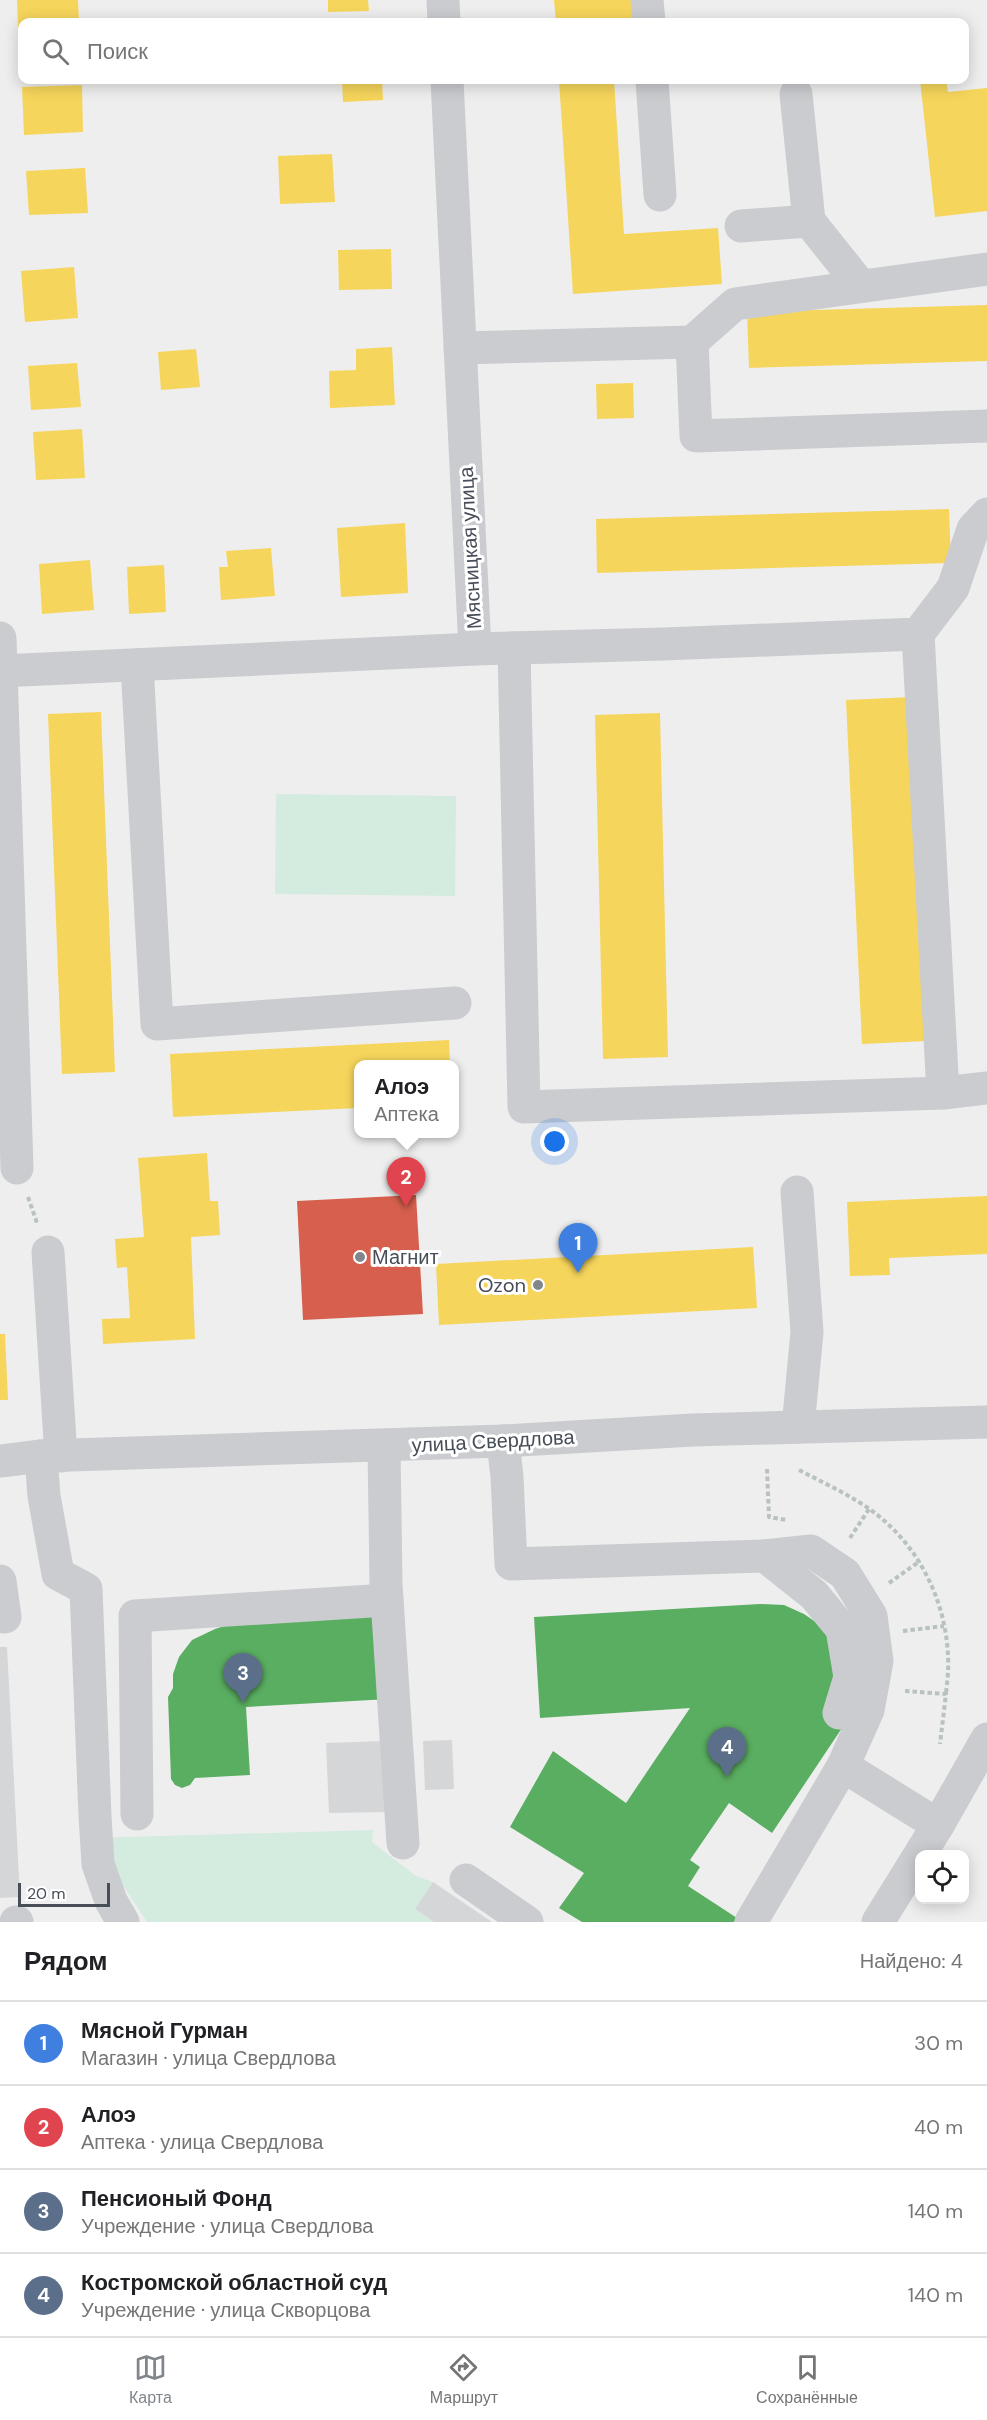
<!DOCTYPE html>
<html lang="ru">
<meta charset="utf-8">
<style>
:root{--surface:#fff;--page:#f6f6f6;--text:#202124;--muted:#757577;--line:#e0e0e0;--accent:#81868c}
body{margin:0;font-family:"DM Sans",sans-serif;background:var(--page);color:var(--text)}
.controls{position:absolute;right:18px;bottom:18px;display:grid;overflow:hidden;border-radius:12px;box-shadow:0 3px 15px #0003}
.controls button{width:54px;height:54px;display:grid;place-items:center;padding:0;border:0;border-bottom:2px solid var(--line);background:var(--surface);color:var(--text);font:30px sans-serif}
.scale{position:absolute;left:18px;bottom:15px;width:92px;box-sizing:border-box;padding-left:6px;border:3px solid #474e58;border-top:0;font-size:16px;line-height:21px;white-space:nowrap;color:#474e58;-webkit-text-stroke:4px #fff;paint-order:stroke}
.you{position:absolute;left:555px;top:1142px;width:21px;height:21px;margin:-15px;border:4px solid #fff;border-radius:50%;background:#1a73e8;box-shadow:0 0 0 9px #1a73e833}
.badge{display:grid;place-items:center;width:39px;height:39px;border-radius:50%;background:var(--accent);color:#fff;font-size:20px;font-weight:700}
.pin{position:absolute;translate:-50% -50px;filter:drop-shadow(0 2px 3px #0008)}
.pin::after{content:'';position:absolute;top:32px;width:21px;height:18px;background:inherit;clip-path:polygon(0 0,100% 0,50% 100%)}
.popup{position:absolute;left:354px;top:1060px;width:105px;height:78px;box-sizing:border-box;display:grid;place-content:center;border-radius:12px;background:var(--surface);filter:drop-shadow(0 2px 4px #0005);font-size:20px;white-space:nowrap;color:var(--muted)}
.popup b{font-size:22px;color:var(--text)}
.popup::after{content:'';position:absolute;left:50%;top:100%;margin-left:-12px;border:12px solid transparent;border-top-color:var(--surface)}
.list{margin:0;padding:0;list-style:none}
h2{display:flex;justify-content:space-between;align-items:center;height:78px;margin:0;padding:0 24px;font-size:26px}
h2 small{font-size:20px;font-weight:400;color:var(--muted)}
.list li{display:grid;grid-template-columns:39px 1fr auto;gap:18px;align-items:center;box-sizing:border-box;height:84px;padding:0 24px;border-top:2px solid var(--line)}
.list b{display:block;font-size:22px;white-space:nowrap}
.list p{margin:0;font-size:20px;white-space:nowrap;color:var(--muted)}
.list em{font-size:20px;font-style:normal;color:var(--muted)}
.icon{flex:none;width:33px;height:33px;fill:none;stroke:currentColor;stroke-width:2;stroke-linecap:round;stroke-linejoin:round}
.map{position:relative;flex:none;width:987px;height:1922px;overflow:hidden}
.search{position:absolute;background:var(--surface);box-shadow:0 3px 15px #0003;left:18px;right:18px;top:18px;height:66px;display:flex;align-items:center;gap:15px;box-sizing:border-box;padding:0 21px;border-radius:12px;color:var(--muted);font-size:22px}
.sheet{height:414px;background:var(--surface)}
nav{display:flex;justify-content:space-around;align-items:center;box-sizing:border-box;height:84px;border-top:2px solid var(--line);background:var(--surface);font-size:16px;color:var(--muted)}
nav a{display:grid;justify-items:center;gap:3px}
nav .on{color:var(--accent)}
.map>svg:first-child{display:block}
</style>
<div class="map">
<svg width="987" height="1922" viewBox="0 0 987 1922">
<rect width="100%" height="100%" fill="#eee"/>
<g fill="#d4ecdf">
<path d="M 276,794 L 456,796 L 455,896 L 275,894 Z"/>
<path d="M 373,1830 L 372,1842 L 416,1876 L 433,1882 L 415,1909 L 434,1922 L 147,1922 L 92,1838 Z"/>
</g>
<g fill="#f6d55c">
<path d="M 17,0 L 78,0 L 79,22 L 22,22 L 22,50 L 19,50 Z"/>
<path d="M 328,0 L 368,0 L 369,11 L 328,12 Z"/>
<path d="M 554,0 L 634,0 L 636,22 L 556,22 Z"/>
<path d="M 342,80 L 382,80 L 383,100 L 343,102 Z"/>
<path d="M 559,80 L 614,80 L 624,234 L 718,228 L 722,284 L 573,294 Z"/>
<path d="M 920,80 L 946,80 L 948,92 L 987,88 L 987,211 L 935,217 Z"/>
<path d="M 82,85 L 83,132 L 24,135 L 22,87 Z"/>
<path d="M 332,154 L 335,202 L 280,204 L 278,156 Z"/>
<path d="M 85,168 L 88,213 L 29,215 L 26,171 Z"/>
<path d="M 391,249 L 392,289 L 339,290 L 338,250 Z"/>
<path d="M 74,267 L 78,318 L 25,322 L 21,271 Z"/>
<path d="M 987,305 L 987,361 L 749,368 L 747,312 Z"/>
<path d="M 392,347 L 395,405 L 330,408 L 329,371 L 356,370 L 356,349 Z"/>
<path d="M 196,349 L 200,387 L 161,390 L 158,352 Z"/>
<path d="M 77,363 L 81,407 L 31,410 L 28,366 Z"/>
<path d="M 633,383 L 634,418 L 597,419 L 596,384 Z"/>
<path d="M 82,429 L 85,478 L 36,480 L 33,432 Z"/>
<path d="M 949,509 L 951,563 L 597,573 L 596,519 Z"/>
<path d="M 405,523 L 408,593 L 341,597 L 337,528 Z"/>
<path d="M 271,548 L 275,596 L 221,600 L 219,567 L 228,567 L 226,551 Z"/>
<path d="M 90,560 L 94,610 L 42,614 L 39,564 Z"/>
<path d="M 164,565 L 166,612 L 129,614 L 127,567 Z"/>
<path d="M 911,697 L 927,1041 L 862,1044 L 846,700 Z"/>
<path d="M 101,712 L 115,1072 L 62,1074 L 48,714 Z"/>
<path d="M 660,713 L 668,1057 L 603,1059 L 595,715 Z"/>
<path d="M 449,1040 L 450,1064 L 358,1064 L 358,1108 L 173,1117 L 170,1054 Z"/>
<path d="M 207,1153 L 210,1201 L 218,1201 L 220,1235 L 191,1237 L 195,1339 L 103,1344 L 102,1319 L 130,1318 L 127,1267 L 117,1268 L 115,1239 L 144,1237 L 138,1158 Z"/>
<path d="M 987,1196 L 987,1254 L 889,1258 L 890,1275 L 850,1276 L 847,1202 Z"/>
<path d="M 753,1247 L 757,1308 L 439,1325 L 436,1264 Z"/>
<path d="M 0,1334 L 5,1334 L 8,1400 L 0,1400 Z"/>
</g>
<path fill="#d6604d" d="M 416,1195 L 423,1314 L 303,1320 L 297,1201 Z"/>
<g fill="#5aae61">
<path d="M 760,1604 L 784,1605 L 804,1614 L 820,1625 L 836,1642 L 842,1728 L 772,1833 L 729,1803 L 690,1860 L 700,1867 L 688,1886 L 737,1918 L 734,1922 L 582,1922 L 559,1908 L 584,1873 L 510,1827 L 553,1751 L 626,1803 L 690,1708 L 540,1718 L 534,1617 Z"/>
<path d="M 385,1613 L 389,1699 L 246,1707 L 250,1775 L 195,1778 L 190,1785 L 182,1788 L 175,1785 L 171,1779 L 168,1697 L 173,1688 L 173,1674 L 179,1657 L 192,1640 L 215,1629 L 234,1623 Z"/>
</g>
<g fill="#d5d6d8">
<path d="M 0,1647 L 7,1647 L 20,1897 L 0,1898 Z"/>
<path d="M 452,1740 L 454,1789 L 425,1790 L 423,1741 Z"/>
<path d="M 385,1741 L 388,1812 L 329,1813 L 326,1743 Z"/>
<path d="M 433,1882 L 492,1922 L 434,1922 L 415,1909 Z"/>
</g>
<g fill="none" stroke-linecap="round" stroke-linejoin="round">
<g stroke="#b8c2bf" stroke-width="4" stroke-dasharray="4.5 3" stroke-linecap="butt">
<path d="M 28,1197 L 37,1223"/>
<path d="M 767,1469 L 769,1517 L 787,1520"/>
<path d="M 799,1470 C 822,1482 846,1493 868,1508 C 916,1541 946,1598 948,1657 C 949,1669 947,1682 946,1694"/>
<path d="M 850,1538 L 869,1509"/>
<path d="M 889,1583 L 920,1561"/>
<path d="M 903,1631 L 944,1626"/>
<path d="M 905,1691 L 946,1694 L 940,1744"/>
</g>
<g stroke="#cacccf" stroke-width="33">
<path d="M 443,0 L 444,22"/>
<path d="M 647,0 L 649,22"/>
<path d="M 447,80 L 475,649"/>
<path d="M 652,80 L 660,195"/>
<path d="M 796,94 L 809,221"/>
<path d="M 741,226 L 809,221 L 861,286"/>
<path d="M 692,342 L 696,436 L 987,426"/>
<path d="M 460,348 L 692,342 L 735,304 L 987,269"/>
<path d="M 918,634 L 943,1093 L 987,1088"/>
<path d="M 0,638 L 17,1168"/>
<path d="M 514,648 L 524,1107 L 943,1093"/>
<path d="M 137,665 L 157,1024 L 455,1003"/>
<path d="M 0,671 L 475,649 L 664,644 L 918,634 L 953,588 L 973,529 L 987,514"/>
<path d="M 797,1192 L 807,1332 L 798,1427"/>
<path d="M 48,1252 L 61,1456"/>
<path d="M 503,1441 L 507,1477 L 511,1564 L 765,1556 L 814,1595 L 842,1629 L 850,1677 L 839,1713"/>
<path d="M 384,1446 L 386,1584 L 403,1843"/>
<path d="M 41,1456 L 44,1496 L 58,1574 L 86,1589 L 95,1816 L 98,1864 L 111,1901 L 123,1922"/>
<path d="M 0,1461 L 41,1456 L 503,1441 L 693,1430 L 987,1422"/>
<path d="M 0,1581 L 5,1617"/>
<path d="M 843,1766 L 938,1825"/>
<path d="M 137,1814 L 135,1616 L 387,1600"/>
<path d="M 466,1880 L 527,1922"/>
<path d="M 16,1922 L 17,1922"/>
<path d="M 751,1922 L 843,1766 L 868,1710 L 877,1661 L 871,1616 L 845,1574 L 811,1551 L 765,1556"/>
<path d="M 878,1922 L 938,1825 L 987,1739"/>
</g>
</g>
<g fill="#81868c" stroke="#fff" stroke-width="2">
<circle cx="360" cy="1257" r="6"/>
<circle cx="538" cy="1285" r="6"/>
</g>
<g text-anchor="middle" stroke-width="6" stroke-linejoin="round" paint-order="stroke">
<g font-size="20" fill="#474e58" stroke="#fff">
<text transform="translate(470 548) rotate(-93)" y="7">Мясницкая улица</text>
<text transform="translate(493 1441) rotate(-3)" y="7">улица Свердлова</text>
</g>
<g font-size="20" fill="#474e58" stroke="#fff" text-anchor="start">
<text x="372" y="1264">Магнит</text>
<text x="526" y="1292" text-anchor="end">Ozon</text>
</g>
</g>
</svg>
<div class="controls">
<button><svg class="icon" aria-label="locate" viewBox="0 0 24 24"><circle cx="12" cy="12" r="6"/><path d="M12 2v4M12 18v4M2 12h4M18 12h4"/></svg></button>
</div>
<div class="scale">20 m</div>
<div class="you"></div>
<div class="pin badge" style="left:578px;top:1273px;background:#3f7fe0">1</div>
<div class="pin badge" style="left:406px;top:1207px;background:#e0444e">2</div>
<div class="popup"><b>Алоэ</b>Аптека</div>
<div class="pin badge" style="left:243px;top:1703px;background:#5c6f8a">3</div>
<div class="pin badge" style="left:727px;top:1777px;background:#5c6f8a">4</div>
<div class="search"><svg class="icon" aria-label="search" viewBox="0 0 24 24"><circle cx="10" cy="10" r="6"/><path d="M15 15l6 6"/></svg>Поиск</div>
</div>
<section class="sheet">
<h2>Рядом<small>Найдено: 4</small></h2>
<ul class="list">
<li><span class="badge" style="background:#3f7fe0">1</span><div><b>Мясной Гурман</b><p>Магазин · улица Свердлова</p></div><em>30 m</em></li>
<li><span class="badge" style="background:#e0444e">2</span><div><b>Алоэ</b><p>Аптека · улица Свердлова</p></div><em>40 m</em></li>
<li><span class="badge" style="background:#5c6f8a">3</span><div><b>Пенсионый Фонд</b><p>Учреждение · улица Свердлова</p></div><em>140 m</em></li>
<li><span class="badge" style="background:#5c6f8a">4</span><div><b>Костромской областной суд</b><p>Учреждение · улица Скворцова</p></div><em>140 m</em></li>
</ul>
</section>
<nav>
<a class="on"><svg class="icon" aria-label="map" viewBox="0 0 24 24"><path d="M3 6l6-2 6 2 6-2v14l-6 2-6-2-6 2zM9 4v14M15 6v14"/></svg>Карта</a>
<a><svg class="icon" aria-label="directions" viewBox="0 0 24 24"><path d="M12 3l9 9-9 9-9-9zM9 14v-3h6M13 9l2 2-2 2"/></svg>Маршрут</a>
<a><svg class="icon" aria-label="saved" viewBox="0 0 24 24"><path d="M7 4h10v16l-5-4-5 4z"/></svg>Сохранённые</a>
</nav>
